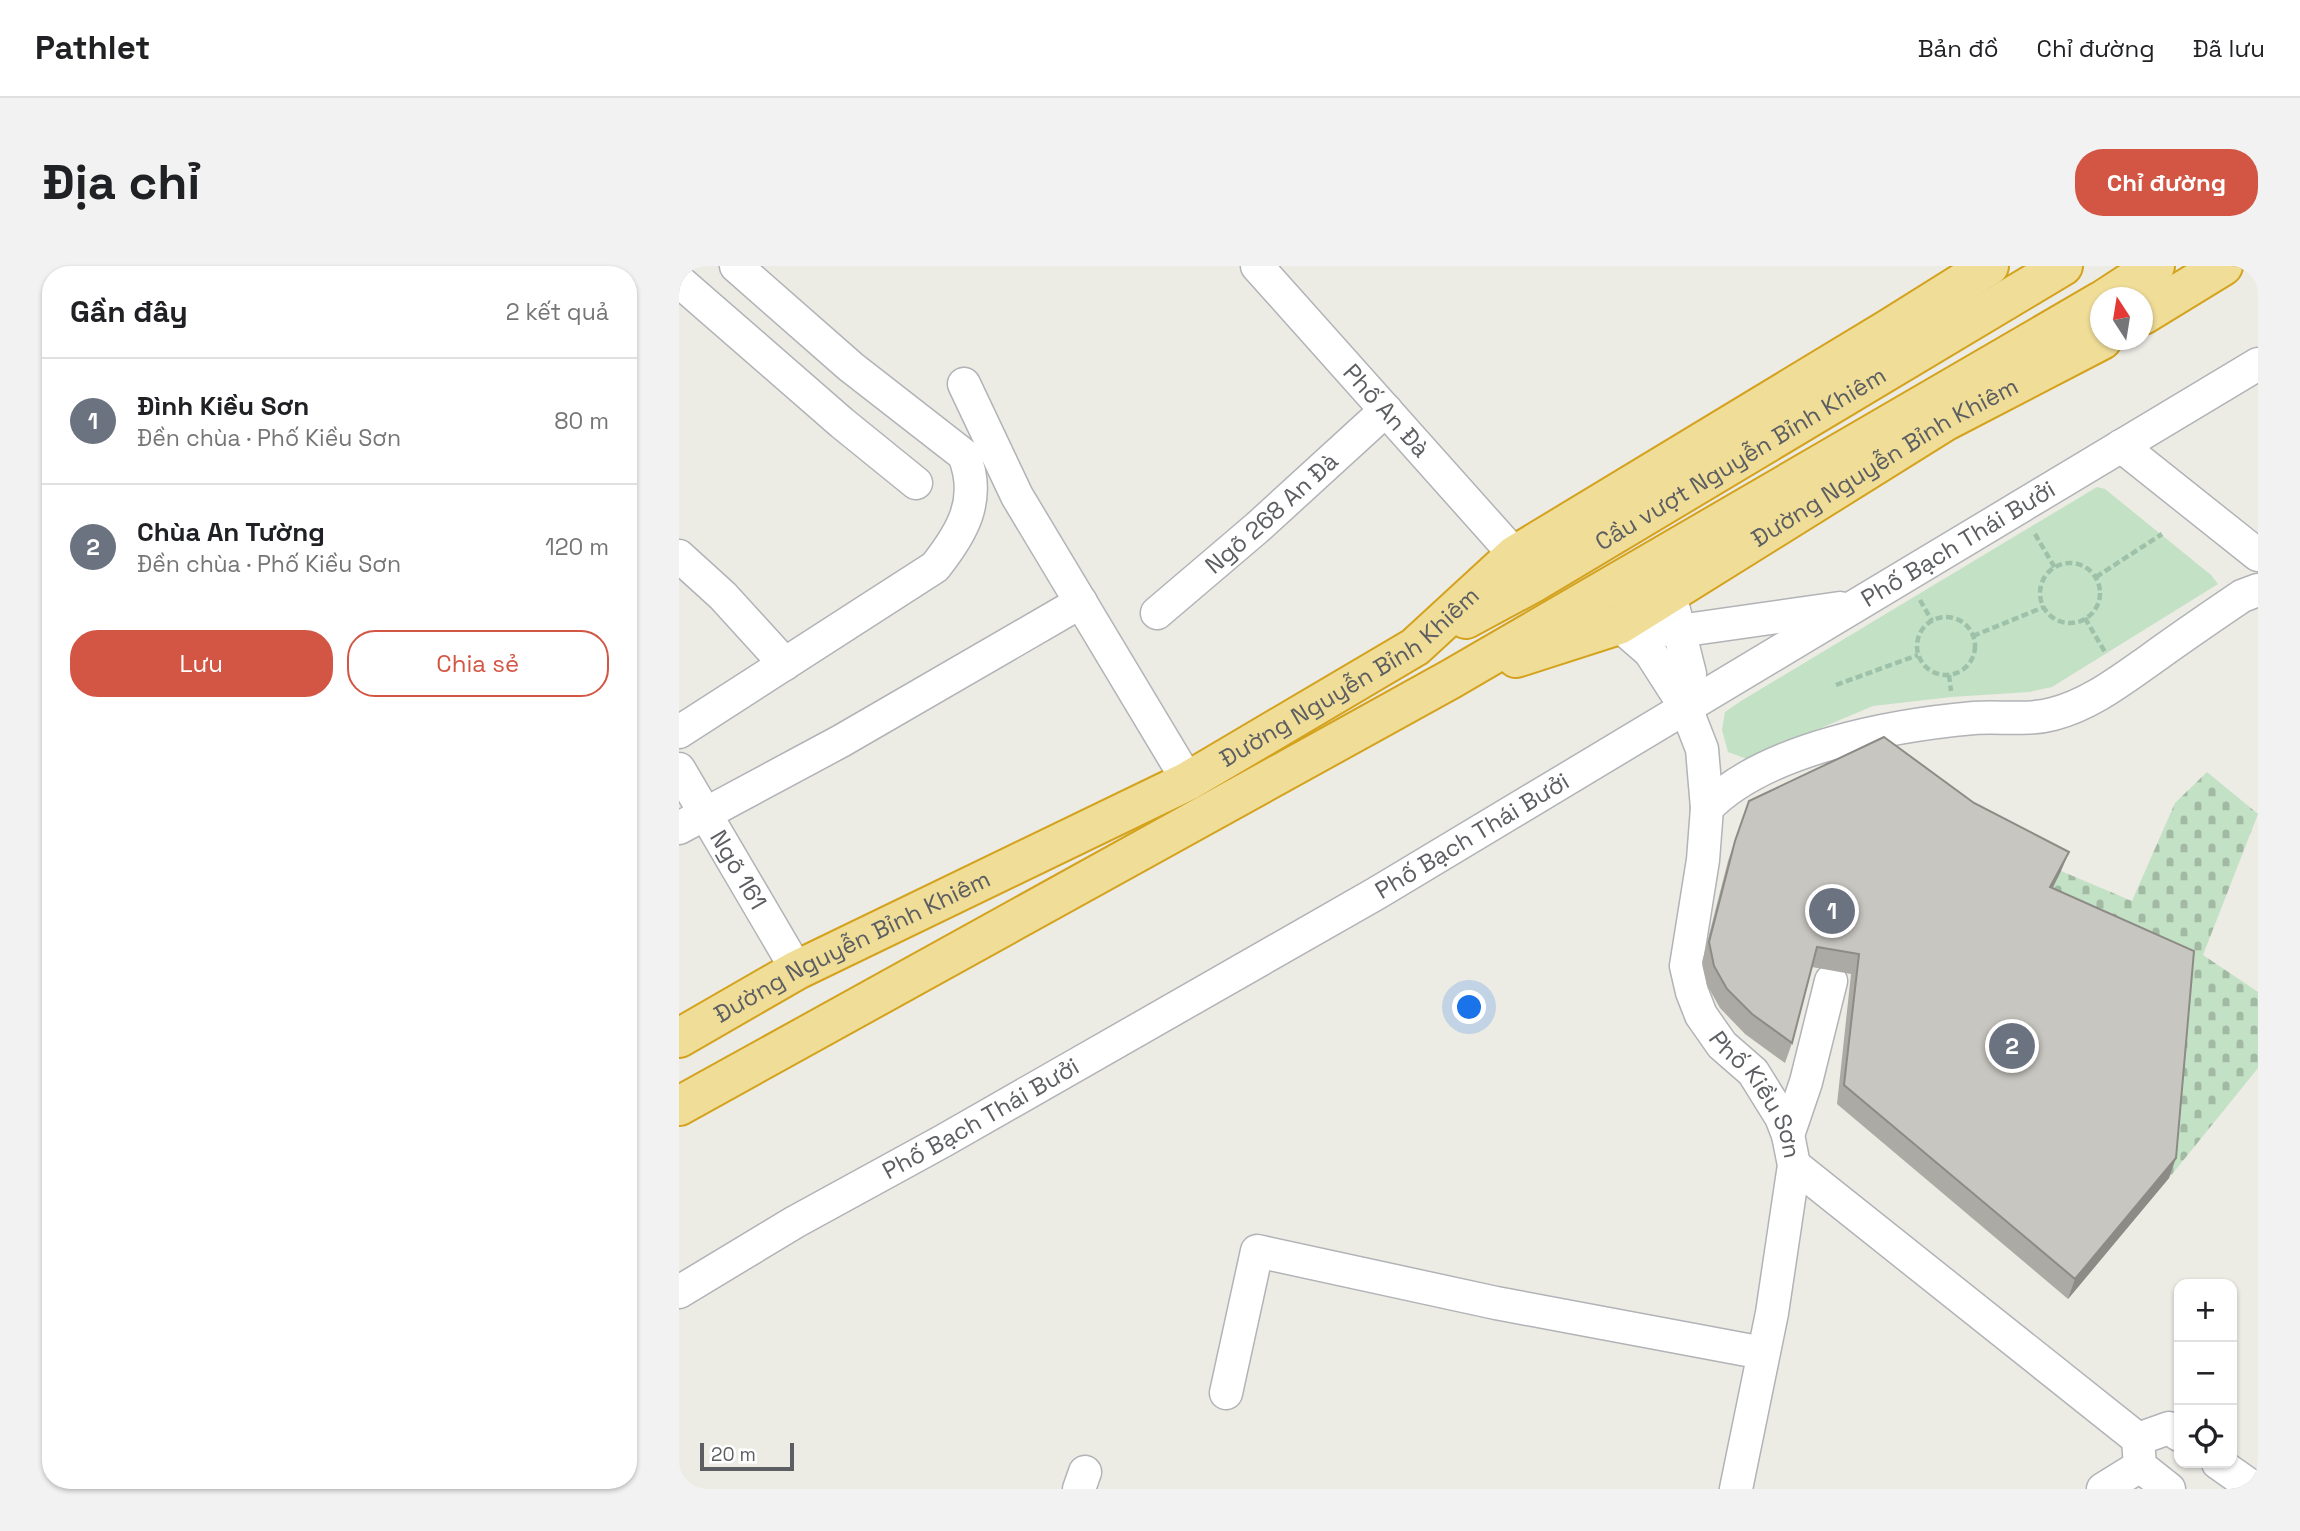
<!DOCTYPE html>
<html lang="vi">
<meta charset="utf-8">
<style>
:root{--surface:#fff;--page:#f2f2f2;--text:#202124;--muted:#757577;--line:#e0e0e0;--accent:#d35543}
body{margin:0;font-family:"Space Grotesk",sans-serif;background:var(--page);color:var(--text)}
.controls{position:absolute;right:21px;bottom:21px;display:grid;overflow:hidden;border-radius:14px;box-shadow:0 2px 5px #0004}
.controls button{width:63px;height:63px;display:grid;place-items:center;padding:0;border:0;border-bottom:2px solid var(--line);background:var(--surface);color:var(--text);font:35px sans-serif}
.compass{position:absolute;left:1411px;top:21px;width:63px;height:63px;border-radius:50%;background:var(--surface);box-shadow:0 2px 5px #0004;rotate:348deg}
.scale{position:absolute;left:21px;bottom:18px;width:94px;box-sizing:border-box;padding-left:7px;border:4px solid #5c5e62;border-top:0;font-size:19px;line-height:24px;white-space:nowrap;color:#5c5e62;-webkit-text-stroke:5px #fff;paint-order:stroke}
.you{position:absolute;left:791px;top:742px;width:24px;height:24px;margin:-18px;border:5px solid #fff;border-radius:50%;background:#1a73e8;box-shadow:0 0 0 10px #1a73e833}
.badge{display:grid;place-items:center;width:46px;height:46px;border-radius:50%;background:var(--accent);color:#fff;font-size:23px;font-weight:700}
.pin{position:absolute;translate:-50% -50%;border:4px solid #fff;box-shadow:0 2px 7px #0006}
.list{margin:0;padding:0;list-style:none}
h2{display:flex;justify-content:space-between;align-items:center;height:91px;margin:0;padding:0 28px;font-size:30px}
h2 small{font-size:23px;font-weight:400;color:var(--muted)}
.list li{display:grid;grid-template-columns:46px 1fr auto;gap:21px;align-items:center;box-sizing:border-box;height:126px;padding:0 28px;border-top:2px solid var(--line)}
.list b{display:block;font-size:26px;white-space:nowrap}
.list p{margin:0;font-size:23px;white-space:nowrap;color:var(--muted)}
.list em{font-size:23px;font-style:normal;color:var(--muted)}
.actions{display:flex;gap:14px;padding:21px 28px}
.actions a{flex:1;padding:16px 0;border:2px solid var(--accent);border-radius:28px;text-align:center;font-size:24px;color:var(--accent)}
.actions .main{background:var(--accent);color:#fff}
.icon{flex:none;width:38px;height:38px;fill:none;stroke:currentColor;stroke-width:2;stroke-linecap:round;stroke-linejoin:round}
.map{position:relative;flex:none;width:1579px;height:1223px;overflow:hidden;border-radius:28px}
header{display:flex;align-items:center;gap:42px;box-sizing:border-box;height:98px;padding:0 35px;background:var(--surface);border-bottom:2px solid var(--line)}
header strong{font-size:33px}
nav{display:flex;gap:38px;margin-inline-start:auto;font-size:24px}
.intro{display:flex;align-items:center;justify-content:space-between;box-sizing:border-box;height:168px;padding:0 42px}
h1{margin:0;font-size:49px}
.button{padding:18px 32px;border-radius:28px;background:var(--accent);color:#fff;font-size:24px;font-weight:700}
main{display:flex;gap:42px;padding:0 42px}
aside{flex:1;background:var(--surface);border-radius:28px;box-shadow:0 2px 5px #0004}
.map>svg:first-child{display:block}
</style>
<header>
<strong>Pathlet</strong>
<nav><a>Bản đồ</a><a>Chỉ đường</a><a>Đã lưu</a></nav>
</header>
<div class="intro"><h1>Địa chỉ</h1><a class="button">Chỉ đường</a></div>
<main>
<aside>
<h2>Gần đây<small>2 kết quả</small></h2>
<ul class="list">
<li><span class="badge" style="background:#6b7280">1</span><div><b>Đình Kiều Sơn</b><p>Đền chùa · Phố Kiều Sơn</p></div><em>80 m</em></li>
<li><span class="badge" style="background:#6b7280">2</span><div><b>Chùa An Tường</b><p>Đền chùa · Phố Kiều Sơn</p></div><em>120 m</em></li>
</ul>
<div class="actions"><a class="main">Lưu</a><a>Chia sẻ</a></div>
</aside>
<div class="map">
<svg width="1579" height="1223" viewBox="0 0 1579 1223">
<defs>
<pattern id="cemetery-stones" width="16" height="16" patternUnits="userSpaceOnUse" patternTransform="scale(1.75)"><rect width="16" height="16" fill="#c3e1c4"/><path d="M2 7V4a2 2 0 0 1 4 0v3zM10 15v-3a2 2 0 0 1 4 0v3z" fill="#a2baa3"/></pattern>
</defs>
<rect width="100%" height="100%" fill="#ecebe4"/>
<path fill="url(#cemetery-stones)" d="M 1528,506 L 1579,548 L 1524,689 L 1579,726 L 1579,802 L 1490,912 L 1508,705 L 1364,640 L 1382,605 L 1453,635 L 1496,537 Z"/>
<path fill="#c3e1c4" d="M 1418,221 L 1426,223 L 1532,309 L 1539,318 L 1373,421 L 1350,426 L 1272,431 L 1194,440 L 1068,493 L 1049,486 L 1043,464 L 1046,446 L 1062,435 Z"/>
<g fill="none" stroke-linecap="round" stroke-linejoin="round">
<defs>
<g id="minor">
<path id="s1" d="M 578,0 L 836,289"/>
<path d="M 0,15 L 163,157 L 237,217"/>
<path d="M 285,118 L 338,230 L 509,515"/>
<path d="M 1442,180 L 1579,289"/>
<path d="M 0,290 L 44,330 L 106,398"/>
<path d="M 995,344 L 1011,408 L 1007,442"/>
<path id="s2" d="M 478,347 L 579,261 L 707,144"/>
<path id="s3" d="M 940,359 L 971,386 L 1007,442 L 1023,483 L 1028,542 L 1024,594 L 1007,700 L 1013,726 L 1022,749 L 1043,779 L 1074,806 L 1102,851 L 1109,869 L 1115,899 L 1093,1047 L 1057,1223"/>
<path d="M 940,359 L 1000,365 L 1161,342"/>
<path d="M 0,466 L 256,301 C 283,267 303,234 285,189 L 172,101 L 57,0"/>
<path id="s4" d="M 0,503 L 118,704"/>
<path d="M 1028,542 C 1086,482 1215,459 1295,452 C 1322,450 1348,455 1374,448 C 1410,439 1441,415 1471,394 C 1501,372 1532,351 1563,330 L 1579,324"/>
<path d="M 0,562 L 162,475 L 402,336"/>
<path d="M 1109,869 L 1127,816 L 1152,715"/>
<path d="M 1115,899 L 1459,1173"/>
<path id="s5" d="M 0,1026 L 116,956 L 264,875 L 698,627 L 1579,98"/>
<path d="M 547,1127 L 578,985 L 817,1037 L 1084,1087"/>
<path d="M 1539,1197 L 1576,1223"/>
<path d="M 400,1223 L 406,1206"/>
<path d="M 1424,1223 L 1461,1200"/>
<path d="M 1490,1223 L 1461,1200 L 1459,1173 L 1490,1162 L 1500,1169"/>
</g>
<g id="highway">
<path d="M 1427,32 L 1476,0"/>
<path d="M 1464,49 L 1544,0"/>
<path id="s6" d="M 787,353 L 854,317 L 1384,0"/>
<path id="s7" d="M 837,392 L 940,359 L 1267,155 L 1423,74"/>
<path id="s8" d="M 0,772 L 118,704 L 509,515 L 736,381 L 836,289 L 1211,62 L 1310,0"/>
<path d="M 0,840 L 772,413 L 1422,35"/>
</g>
</defs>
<use href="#minor" stroke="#b1b3b7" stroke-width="35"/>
<use href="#highway" stroke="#d4a21c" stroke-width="42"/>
<g stroke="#9dc1a9" stroke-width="4.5" stroke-dasharray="7 3.5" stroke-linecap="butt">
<path d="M 1356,268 L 1376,302"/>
<circle cx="1391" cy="327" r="30"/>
<path d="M 1417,311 L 1483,268"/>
<path d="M 1241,334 L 1253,355"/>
<circle cx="1267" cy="380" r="29"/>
<path d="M 1406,352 L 1427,388"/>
<path d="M 1294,370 L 1365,341"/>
<path d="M 1270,409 L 1272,425"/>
<path d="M 1157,419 L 1239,389"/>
</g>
<use href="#minor" stroke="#fff" stroke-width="32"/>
<use href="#highway" stroke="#efdd98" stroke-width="38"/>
</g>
<path fill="#acaaa5" d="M 1070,535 L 1382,605 L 1374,622 L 1490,912 L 1389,1033 L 1158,838 L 1172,708 L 1133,701 L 1113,777 L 1106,797 L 1066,768 L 1041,742 L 1028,719 L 1023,696 L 1049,595 Z"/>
<g fill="#8c8b86">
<path d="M 1390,586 L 1382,605 L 1364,640 L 1371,621 Z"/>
<path d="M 1497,892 L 1490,912 L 1389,1033 L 1396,1013 Z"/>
</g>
<path fill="#c8c6c0" stroke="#8c8b86" stroke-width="2" d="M 1205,471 L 1295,537 L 1390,586 L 1371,621 L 1515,685 L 1497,892 L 1396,1013 L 1165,819 L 1180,688 L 1138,681 L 1113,777 L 1073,748 L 1048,723 L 1035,700 L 1030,676 L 1056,575 L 1070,535 Z"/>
<g text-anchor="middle" stroke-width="5" stroke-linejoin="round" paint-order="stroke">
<g font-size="24" fill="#5c5e62" stroke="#fff">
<text dy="8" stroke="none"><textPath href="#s1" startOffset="194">Phố An Đà</textPath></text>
<text dy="8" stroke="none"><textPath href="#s6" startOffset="318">Cầu vượt Nguyễn Bỉnh Khiêm</textPath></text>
<text dy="8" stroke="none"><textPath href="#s7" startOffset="420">Đường Nguyễn Bỉnh Khiêm</textPath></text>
<text dy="8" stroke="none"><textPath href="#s2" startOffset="152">Ngõ 268 An Đà</textPath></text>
<text dy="8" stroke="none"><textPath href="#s5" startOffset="1482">Phố Bạch Thái Bưởi</textPath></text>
<text dy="8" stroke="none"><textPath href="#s8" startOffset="763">Đường Nguyễn Bỉnh Khiêm</textPath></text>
<text dy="8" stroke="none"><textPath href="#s5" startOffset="915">Phố Bạch Thái Bưởi</textPath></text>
<text dy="8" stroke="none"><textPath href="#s4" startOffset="117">Ngõ 161</textPath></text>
<text dy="8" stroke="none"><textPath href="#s8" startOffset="196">Đường Nguyễn Bỉnh Khiêm</textPath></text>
<text dy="8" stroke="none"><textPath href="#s3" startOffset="520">Phố Kiều Sơn</textPath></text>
<text dy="8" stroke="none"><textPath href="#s5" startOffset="348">Phố Bạch Thái Bưởi</textPath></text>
</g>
</g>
</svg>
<div class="controls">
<button>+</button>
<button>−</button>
<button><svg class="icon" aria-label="locate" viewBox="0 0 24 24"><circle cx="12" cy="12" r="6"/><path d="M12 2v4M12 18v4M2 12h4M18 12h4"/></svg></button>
</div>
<svg class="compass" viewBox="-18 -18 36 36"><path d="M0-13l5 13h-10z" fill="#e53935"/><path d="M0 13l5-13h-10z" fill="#757577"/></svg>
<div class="scale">20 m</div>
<div class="you"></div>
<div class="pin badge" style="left:1153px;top:645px;background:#6b7280">1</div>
<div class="pin badge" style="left:1333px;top:780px;background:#6b7280">2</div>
</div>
</main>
